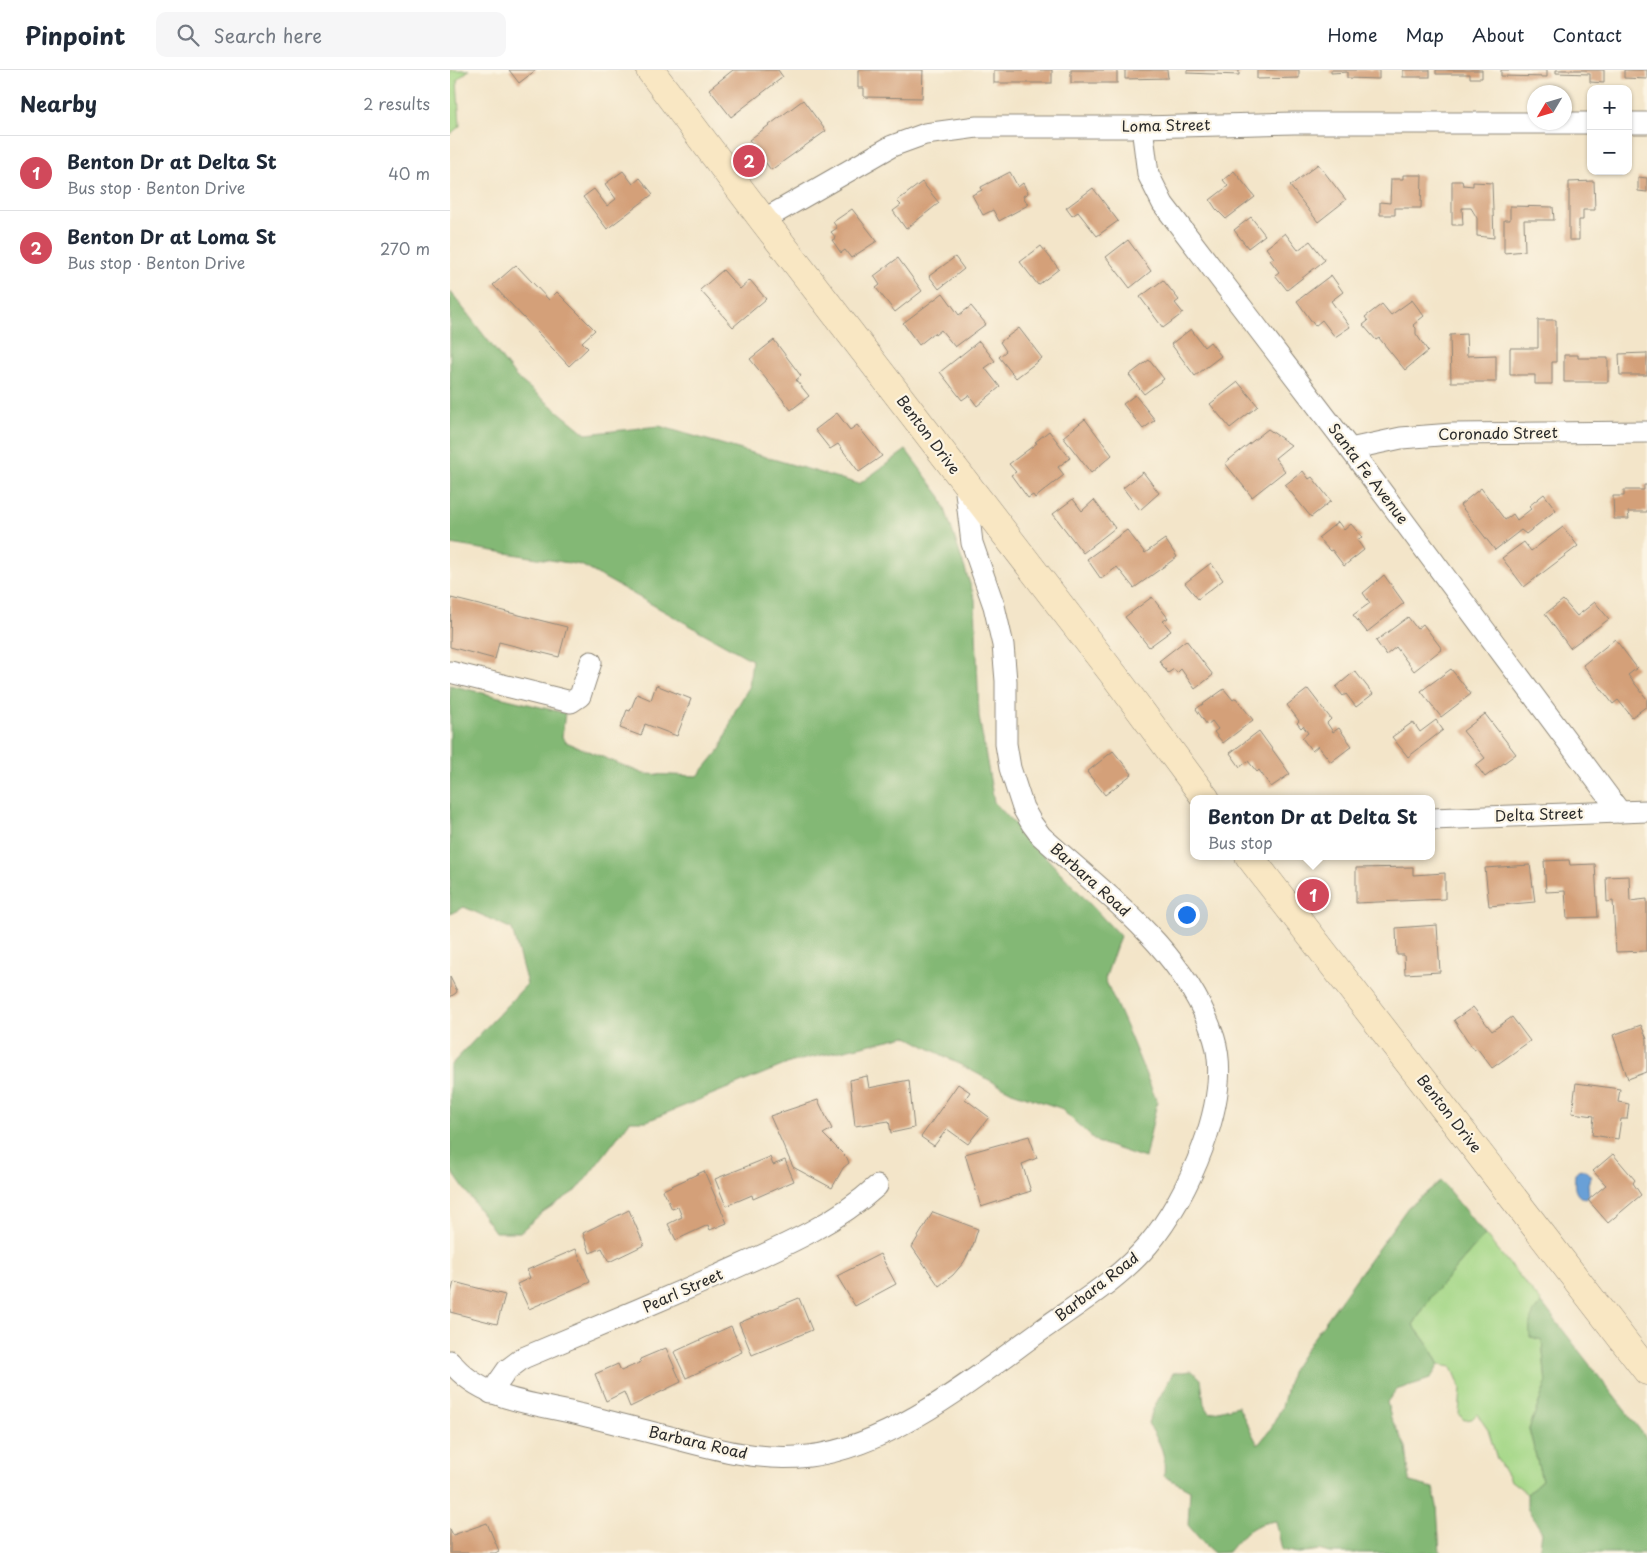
<!DOCTYPE html>
<meta charset="utf-8">
<style>
:root{--surface:#fff;--page:#f6f6f7;--text:#1f2937;--muted:#747a83;--line:#e0e1e3;--accent:#d1495b}
body{margin:0;font-family:"Playpen Sans",sans-serif;background:var(--page);color:var(--text)}
.controls{position:absolute;right:15px;top:15px;display:grid;overflow:hidden;border-radius:10px;box-shadow:0 1px 4px #0004}
.controls button{width:45px;height:45px;display:grid;place-items:center;padding:0;border:0;border-bottom:1px solid var(--line);background:var(--surface);color:var(--text);font:25px sans-serif}
.compass{position:absolute;left:1077px;top:15px;width:45px;height:45px;border-radius:50%;background:var(--surface);box-shadow:0 1px 4px #0004;rotate:232deg}
.you{position:absolute;left:736px;top:844px;width:18px;height:18px;margin:-12px;border:4px solid #fff;border-radius:50%;background:#1a73e8;box-shadow:0 0 0 8px #1a73e833}
.badge{display:grid;place-items:center;width:32px;height:32px;border-radius:50%;background:var(--accent);color:#fff;font-size:16px;font-weight:700}
.pin{position:absolute;translate:-50% -50%;border:2px solid #fff;box-shadow:0 1px 5px #0006}
.popup{position:absolute;left:740px;top:725px;width:245px;height:65px;box-sizing:border-box;display:grid;place-content:center;border-radius:10px;background:var(--surface);filter:drop-shadow(0 1px 4px #0005);font-size:16px;white-space:nowrap;color:var(--muted)}
.popup b{font-size:19px;color:var(--text)}
.popup::after{content:'';position:absolute;left:50%;top:100%;margin-left:-10px;border:10px solid transparent;border-top-color:var(--surface)}
.list{margin:0;padding:0;list-style:none}
h2{display:flex;justify-content:space-between;align-items:center;height:65px;margin:0;padding:0 20px;font-size:21px}
h2 small{font-size:16px;font-weight:400;color:var(--muted)}
.list li{display:grid;grid-template-columns:32px 1fr auto;gap:15px;align-items:center;box-sizing:border-box;height:75px;padding:0 20px;border-top:1px solid var(--line)}
.list b{display:block;font-size:19px;white-space:nowrap}
.list p{margin:0;font-size:16px;white-space:nowrap;color:var(--muted)}
.list em{font-size:16px;font-style:normal;color:var(--muted)}
.icon{flex:none;width:28px;height:28px;fill:none;stroke:currentColor;stroke-width:2;stroke-linecap:round;stroke-linejoin:round}
.map{position:relative;flex:none;width:1197px;height:1483px;overflow:hidden}
header{display:flex;align-items:center;gap:30px;box-sizing:border-box;height:70px;padding:0 25px;background:var(--surface);border-bottom:1px solid var(--line)}
header strong{font-size:24px}
nav{display:flex;gap:28px;margin-inline-start:auto;font-size:18px}
.search{width:350px;height:45px;background:var(--page);display:flex;align-items:center;gap:12px;box-sizing:border-box;padding:0 18px;border-radius:10px;color:var(--muted);font-size:19px}
main{display:flex}
aside{flex:1;background:var(--surface)}
.map>svg:first-child{display:block}
</style>
<header>
<strong>Pinpoint</strong>
<div class="search"><svg class="icon" aria-label="search" viewBox="0 0 24 24"><circle cx="10" cy="10" r="6"/><path d="M15 15l6 6"/></svg>Search here</div>
<nav><a>Home</a><a>Map</a><a>About</a><a>Contact</a></nav>
</header>
<main>
<aside>
<h2>Nearby<small>2 results</small></h2>
<ul class="list">
<li><span class="badge">1</span><div><b>Benton Dr at Delta St</b><p>Bus stop · Benton Drive</p></div><em>40 m</em></li>
<li><span class="badge">2</span><div><b>Benton Dr at Loma St</b><p>Bus stop · Benton Drive</p></div><em>270 m</em></li>
</ul>
</aside>
<div class="map">
<svg width="1197" height="1483" viewBox="0 0 1197 1483">
<rect width="100%" height="100%" fill="#fcf5e5"/>
<filter id="ink" filterUnits="userSpaceOnUse"><feTurbulence type="fractalNoise" baseFrequency=".02" numOctaves="2"/><feDisplacementMap in="SourceGraphic" scale="10" xChannelSelector="R" yChannelSelector="G"/><feConvolveMatrix kernelMatrix="1 2 1 2 8 2 1 2 1" color-interpolation-filters="sRGB"/></filter>
<filter id="wash" filterUnits="userSpaceOnUse"><feTurbulence type="fractalNoise" baseFrequency=".0096" numOctaves="4" result="noise"/><feDisplacementMap in="SourceGraphic" scale="20" xChannelSelector="R" yChannelSelector="G"/><feGaussianBlur stdDeviation="1.12" result="paint"/><feColorMatrix in="noise" values="0 0 0 0 0 0 0 0 0 0 0 0 0 0 0 0 0 1.4 0 .05"/><feComposite in="paint" operator="in"/></filter>
<g filter="url(#wash)">
<rect width="100%" height="100%" fill="#f3e5c9"/>
<g fill="#a4d787" stroke="#688159">
<path d="M 0,0 L 19,0 L 7,10 L 10,56 L 0,64 Z"/>
<path d="M 1035,1165 L 1092,1233 L 1086,1239 L 1092,1270 L 1096,1314 L 1079,1359 L 1092,1410 L 1077,1423 L 1060,1410 L 1047,1389 L 1038,1360 L 1027,1344 L 1022,1349 L 1014,1350 L 1009,1344 L 1011,1318 L 1002,1297 L 989,1295 L 979,1276 L 963,1255 L 983,1224 Z"/>
</g>
<g fill="#83b874" stroke="#577250">
<path d="M 0,221 L 66,307 L 136,364 L 209,356 L 409,414 L 456,380 L 491,427 L 525,529 L 529,647 L 544,732 L 670,866 L 655,909 L 680,966 L 707,1032 L 695,1088 L 647,1072 L 610,1038 L 562,1022 L 456,966 L 342,992 L 197,1051 L 180,1051 L 128,1119 L 93,1142 L 70,1162 L 45,1162 L 0,1099 L 0,996 L 77,914 L 62,859 L 14,837 L 0,844 L 0,615 L 115,643 L 112,667 L 116,672 L 194,704 L 248,706 L 271,678 L 285,641 L 299,617 L 302,590 L 131,495 L 0,474 Z"/>
<path d="M 991,1111 L 1035,1165 L 983,1224 L 963,1255 L 979,1276 L 989,1295 L 980,1309 L 946,1320 L 937,1332 L 941,1348 L 956,1377 L 960,1412 L 983,1418 L 987,1436 L 990,1483 L 880,1483 L 869,1480 L 849,1483 L 832,1480 L 826,1451 C 801,1454 793,1464 778,1482 L 764,1483 L 754,1474 L 738,1455 L 740,1420 L 714,1406 C 716,1381 710,1374 698,1353 L 704,1337 L 723,1303 L 742,1301 L 751,1309 L 754,1334 L 760,1343 L 788,1336 L 808,1375 L 820,1360 L 832,1337 L 841,1302 L 862,1270 L 958,1137 Z"/>
<path d="M 1092,1233 L 1197,1369 L 1197,1483 L 1089,1483 L 1092,1462 L 1077,1438 L 1077,1423 L 1092,1410 L 1079,1359 L 1096,1314 L 1092,1270 L 1080,1267 C 1079,1251 1080,1245 1092,1233 Z"/>
</g>
<path fill="#69a0d7" stroke="#4a6681" d="M 1130,1099 L 1137,1101 L 1141,1105 L 1138,1114 L 1139,1126 L 1135,1129 C 1123,1125 1124,1115 1125,1104 Z"/>
<g id="blocks">
<g fill="#d4a079">
<path d="M 59,0 L 86,0 L 69,13 Z"/>
<path d="M 283,0 L 328,0 L 333,7 L 281,47 L 259,19 Z"/>
<path d="M 408,0 L 473,0 L 472,28 L 414,27 L 414,18 L 408,18 Z"/>
<rect x="544" y="0" width="58" height="13"/>
<rect x="621" y="0" width="46" height="13"/>
<path d="M 675,0 L 717,0 L 718,8 L 675,9 Z"/>
<path d="M 737,0 L 789,0 L 789,5 L 737,3 Z"/>
<path d="M 807,0 L 849,0 L 849,8 L 807,9 Z"/>
<path d="M 881,0 L 929,0 L 929,9 L 897,8 L 897,2 L 881,3 Z"/>
<rect x="953" y="0" width="27" height="7"/>
<path d="M 986,0 L 1032,0 L 1032,8 L 1020,8 L 1020,4 L 986,4 Z"/>
<path d="M 1051,0 L 1097,0 L 1097,7 L 1051,6 Z"/>
<path d="M 1106,0 L 1154,0 L 1154,13 L 1140,12 L 1140,4 L 1106,3 Z"/>
<path d="M 1174,0 L 1197,0 L 1197,9 L 1174,8 Z"/>
<path d="M 353,30 L 376,61 L 321,100 L 299,70 Z"/>
<path d="M 868,94 L 896,130 L 868,152 L 840,116 Z"/>
<path d="M 173,101 L 183,114 L 190,108 L 203,124 L 157,159 L 133,127 L 144,119 L 157,136 L 166,129 L 155,114 Z"/>
<path d="M 784,101 L 805,127 L 776,149 L 766,139 L 760,130 L 778,116 L 773,110 Z"/>
<path d="M 560,102 L 568,117 L 573,113 L 578,123 L 573,126 L 578,135 L 549,151 L 543,140 L 533,145 L 522,125 L 532,120 L 531,117 Z"/>
<path d="M 953,105 L 972,105 L 971,138 L 945,138 L 945,145 L 930,145 L 930,132 L 940,133 L 941,109 L 953,109 Z"/>
<path d="M 1188,107 L 1197,108 L 1197,122 L 1188,121 Z"/>
<path d="M 1002,111 L 1012,111 L 1013,115 L 1023,116 L 1023,112 L 1042,113 L 1044,168 L 1027,166 L 1027,148 L 1021,138 L 1012,138 L 1013,155 L 1002,155 Z"/>
<path d="M 1144,111 L 1145,140 L 1133,140 L 1133,150 L 1129,150 L 1129,170 L 1119,170 L 1119,112 Z"/>
<path d="M 472,112 L 489,133 L 456,159 L 443,141 L 451,135 L 447,131 Z"/>
<path d="M 643,118 L 668,151 L 647,166 L 628,142 L 622,146 L 616,138 Z"/>
<path d="M 1060,136 L 1103,137 L 1104,150 L 1074,150 L 1075,181 L 1054,183 L 1054,150 L 1060,150 Z"/>
<path d="M 402,139 L 427,171 L 401,188 L 395,180 L 391,183 L 382,170 L 386,168 L 381,162 L 387,158 L 383,152 Z"/>
<path d="M 801,147 L 815,165 L 798,178 L 784,160 Z"/>
<path d="M 835,163 L 848,180 L 860,171 L 875,190 L 837,220 L 825,205 L 829,202 L 820,190 L 824,188 L 816,178 Z"/>
<path d="M 678,170 L 701,201 L 680,218 L 656,187 Z"/>
<path d="M 591,176 L 609,199 L 588,215 L 570,192 Z"/>
<path d="M 505,187 L 514,199 L 489,219 L 479,206 Z"/>
<path d="M 448,188 L 472,221 L 445,242 L 426,218 L 430,215 L 424,206 Z"/>
<path d="M 66,195 L 99,230 L 107,222 L 145,260 L 132,272 L 138,278 L 119,296 L 43,215 Z"/>
<path d="M 273,200 L 290,219 L 300,210 L 316,229 L 283,257 L 250,220 Z"/>
<path d="M 881,205 L 893,222 L 881,231 L 900,257 L 885,267 L 872,250 L 865,256 L 847,231 Z"/>
<path d="M 713,210 L 729,230 L 725,233 L 733,243 L 713,258 L 690,227 Z"/>
<path d="M 493,223 L 509,245 L 521,236 L 536,254 L 505,277 L 491,260 L 485,265 L 484,263 L 469,275 L 453,253 Z"/>
<path d="M 962,230 L 974,246 L 963,255 L 966,258 L 966,264 L 978,281 L 955,300 L 929,268 L 926,270 L 913,255 L 918,251 L 915,247 L 932,234 L 941,245 Z"/>
<path d="M 1088,250 L 1106,250 L 1106,292 L 1102,292 L 1102,314 L 1085,314 L 1085,305 L 1060,305 L 1060,278 L 1088,278 Z"/>
<path d="M 569,258 L 592,288 L 566,308 L 549,287 L 556,281 L 550,272 Z"/>
<path d="M 741,259 L 754,277 L 760,272 L 771,286 L 745,306 L 721,274 Z"/>
<path d="M 1016,264 L 1017,286 L 1046,285 L 1046,312 L 1001,312 L 1000,265 Z"/>
<path d="M 324,270 L 351,306 L 346,310 L 359,326 L 341,340 L 300,289 Z"/>
<path d="M 529,271 L 545,291 L 535,298 L 550,317 L 527,336 L 519,325 L 512,330 L 490,302 Z"/>
<path d="M 1197,283 L 1197,305 L 1170,305 L 1169,284 Z"/>
<path d="M 1114,285 L 1128,285 L 1128,288 L 1158,288 L 1158,312 L 1114,312 Z"/>
<path d="M 699,290 L 714,309 L 694,324 L 679,305 Z"/>
<path d="M 788,312 L 808,336 L 780,358 L 760,334 Z"/>
<path d="M 685,325 L 705,350 L 693,359 L 673,334 Z"/>
<path d="M 387,343 L 400,360 L 407,355 L 432,386 L 409,402 L 388,374 L 380,379 L 365,360 Z"/>
<path d="M 635,349 L 662,385 L 641,403 L 613,367 Z"/>
<path d="M 818,359 L 841,375 L 825,388 L 835,401 L 802,427 L 775,393 Z"/>
<path d="M 599,361 L 620,388 L 608,397 L 614,405 L 585,428 L 583,425 L 578,428 L 561,405 L 566,402 L 559,394 L 587,373 L 585,372 Z"/>
<path d="M 853,401 L 859,409 L 862,407 L 881,431 L 861,447 L 835,415 Z"/>
<path d="M 693,402 L 709,423 L 690,440 L 673,418 Z"/>
<path d="M 1194,415 L 1197,415 L 1197,442 L 1178,442 L 1179,449 L 1164,449 L 1163,426 L 1174,426 L 1174,420 L 1194,420 Z"/>
<path d="M 1031,418 L 1055,450 L 1063,444 L 1067,450 L 1081,439 L 1079,436 L 1094,424 L 1106,440 L 1076,464 L 1071,460 L 1045,480 L 1010,435 Z"/>
<path d="M 623,429 L 632,441 L 644,430 L 665,458 L 633,483 L 603,444 Z"/>
<path d="M 888,452 L 894,460 L 901,454 L 912,467 L 907,470 L 914,480 L 894,496 L 882,480 L 880,481 L 868,468 Z"/>
<path d="M 1113,457 L 1128,476 L 1074,517 L 1052,488 L 1074,472 L 1081,481 Z"/>
<path d="M 677,460 L 695,483 L 715,469 L 727,487 L 684,518 L 667,497 L 651,509 L 637,489 Z"/>
<path d="M 761,493 L 773,510 L 748,529 L 735,513 Z"/>
<path d="M 934,505 L 954,533 L 917,562 L 903,545 L 920,533 L 913,523 Z"/>
<path d="M 702,527 L 718,548 L 713,551 L 721,561 L 699,577 L 675,547 Z"/>
<path d="M 1,528 L 117,557 L 109,587 L 49,572 L 45,589 L 0,577 Z"/>
<path d="M 1113,530 L 1127,546 L 1145,532 L 1159,549 L 1120,578 L 1095,544 Z"/>
<path d="M 958,547 L 967,559 L 973,554 L 992,579 L 964,601 L 946,577 L 936,585 L 926,571 Z"/>
<path d="M 1165,569 L 1187,598 L 1178,605 L 1197,629 L 1197,636 L 1182,647 L 1168,630 L 1163,634 L 1133,595 Z"/>
<path d="M 736,570 L 763,605 L 745,619 L 731,599 L 727,603 L 724,599 L 718,603 L 709,591 Z"/>
<path d="M 1001,599 L 1021,624 L 991,647 L 971,621 Z"/>
<path d="M 905,601 L 923,624 L 906,637 L 896,624 L 893,626 L 886,617 Z"/>
<path d="M 206,615 L 241,629 L 227,666 L 195,654 L 191,666 L 170,658 L 177,640 L 180,641 L 187,624 L 201,630 Z"/>
<path d="M 774,619 L 783,630 L 786,628 L 803,650 L 773,673 L 764,662 L 768,659 L 762,651 L 757,655 L 746,639 Z"/>
<path d="M 858,619 L 881,649 L 877,653 L 883,662 L 889,658 L 902,676 L 881,692 L 868,676 L 862,681 L 852,668 L 858,663 L 853,656 L 851,658 L 847,653 L 849,651 L 837,635 Z"/>
<path d="M 1035,644 L 1066,684 L 1035,707 L 1026,695 L 1035,688 L 1013,661 Z"/>
<path d="M 986,650 L 993,660 L 958,687 L 942,667 L 963,652 L 970,662 Z"/>
<path d="M 809,661 L 840,704 L 821,717 L 809,700 L 807,702 L 798,691 L 790,697 L 780,683 Z"/>
<path d="M 663,681 L 682,704 L 655,725 L 637,702 Z"/>
<path d="M 1119,790 L 1120,795 L 1145,794 L 1148,847 L 1117,848 L 1115,821 L 1096,822 L 1094,791 Z"/>
<path d="M 1080,795 L 1085,832 L 1039,836 L 1035,798 Z"/>
<path d="M 963,797 L 963,805 L 995,803 L 995,829 L 906,833 L 906,798 Z"/>
<path d="M 1179,806 L 1180,831 L 1197,829 L 1197,881 L 1166,882 L 1163,831 L 1157,832 L 1156,807 Z"/>
<path d="M 987,855 L 990,902 L 955,904 L 954,885 L 947,885 L 946,858 Z"/>
<path d="M 0,907 L 7,921 L 6,923 L 0,927 Z"/>
<path d="M 1023,937 L 1042,961 L 1062,947 L 1080,971 L 1042,998 L 1027,978 L 1024,980 L 1004,950 Z"/>
<path d="M 1191,955 L 1197,969 L 1197,1002 L 1178,1009 L 1163,965 Z"/>
<path d="M 417,1006 L 419,1018 L 459,1010 L 464,1058 L 441,1063 L 439,1051 L 405,1056 L 400,1010 Z"/>
<path d="M 1126,1013 L 1170,1019 L 1168,1032 L 1179,1034 L 1177,1049 L 1171,1049 L 1168,1069 L 1142,1065 L 1144,1046 L 1122,1043 Z"/>
<path d="M 508,1014 L 520,1022 L 515,1029 L 539,1047 L 518,1074 L 497,1059 L 484,1076 L 471,1067 Z"/>
<path d="M 368,1030 L 382,1059 L 373,1064 L 397,1088 L 399,1093 L 393,1098 L 382,1118 L 343,1097 L 320,1046 Z"/>
<path d="M 579,1066 L 587,1088 L 572,1094 L 581,1121 L 531,1137 L 515,1084 Z"/>
<path d="M 1163,1084 L 1185,1110 L 1183,1113 L 1191,1125 L 1158,1153 L 1138,1130 L 1156,1115 L 1143,1101 Z"/>
<path d="M 320,1087 L 323,1095 L 335,1090 L 344,1111 L 303,1129 L 302,1125 L 276,1136 L 265,1109 Z"/>
<path d="M 254,1101 L 277,1153 L 260,1160 L 258,1155 L 226,1170 L 218,1154 L 232,1147 L 228,1137 L 222,1139 L 213,1120 Z"/>
<path d="M 179,1140 L 194,1175 L 159,1192 L 152,1178 L 140,1183 L 133,1163 Z"/>
<path d="M 483,1142 L 528,1159 L 523,1175 L 514,1192 L 503,1205 L 489,1216 L 462,1177 Z"/>
<path d="M 126,1179 L 140,1212 L 79,1239 L 67,1214 L 80,1208 L 77,1200 Z"/>
<path d="M 430,1184 L 446,1214 L 405,1236 L 387,1206 Z"/>
<path d="M 4,1212 L 55,1225 L 47,1254 L 0,1242 L 0,1227 Z"/>
<path d="M 349,1228 L 362,1260 L 302,1285 L 289,1253 Z"/>
<path d="M 281,1256 L 292,1282 L 236,1308 L 224,1282 Z"/>
<path d="M 216,1278 L 231,1312 L 180,1337 L 174,1322 L 156,1331 L 145,1304 L 168,1294 L 171,1301 L 191,1292 L 190,1289 Z"/>
<path d="M 37,1453 L 49,1481 L 45,1483 L 0,1483 L 0,1459 L 3,1465 Z"/>
</g>
</g>
</g>
<g filter="url(#ink)">
<use href="#blocks" fill-opacity="0" stroke="#8f887a" stroke-width="1"/>
<g fill="none" stroke-linecap="round" stroke-linejoin="round">
<defs>
<g id="street">
<path d="M 1178,53 L 1197,53"/>
<path d="M 692,57 L 698,104 L 713,134 L 900,379 L 1170,742"/>
<path d="M 313,150 L 442,76 L 475,64 L 527,57 L 692,57 L 844,53 L 1141,53"/>
<path d="M 900,379 L 951,368 L 1002,364 L 1197,362"/>
<path d="M 0,602 L 121,632 L 130,626 L 141,592"/>
<path d="M 982,749 L 1197,741"/>
<path d="M 0,1291 C 32,1332 86,1333 133,1345 C 162,1352 191,1360 220,1367 C 265,1379 311,1392 359,1386 C 443,1376 526,1307 593,1259 C 629,1233 669,1209 698,1175 C 737,1129 783,1029 764,968 C 736,881 656,825 591,766 L 582,754 L 573,738 L 560,698 L 556,674 L 556,611 L 553,575 L 544,536 L 522,473 L 515,414"/>
<path d="M 41,1323 L 57,1300 L 73,1288 C 138,1261 204,1233 269,1205 C 324,1180 382,1157 427,1116"/>
</g>
<g id="secondary">
<path d="M 200,0 L 313,150 L 667,609 L 756,729"/>
<path d="M 799,786 L 1197,1301"/>
</g>
</defs>
<use href="#street" stroke="#8f887a" stroke-width="23"/>
<use href="#secondary" stroke="#8f887a" stroke-width="29"/>
<use href="#street" stroke="#fff" stroke-width="21"/>
<use href="#secondary" stroke="#f9e7c3" stroke-width="28"/>
</g>
</g>
<g text-anchor="middle" stroke-width="4.5" stroke-linejoin="round" paint-order="stroke">
<g font-size="15" fill="#2b2b2b" stroke="#fcf5e5">
<text transform="translate(716 56) rotate(-1)" y="5">Loma Street</text>
<text transform="translate(1048 364) rotate(-1)" y="5">Coronado Street</text>
<text transform="translate(478 365) rotate(53)" y="5">Benton Drive</text>
<text transform="translate(918 404) rotate(53)" y="5">Santa Fe Avenue</text>
<text transform="translate(1089 745) rotate(-2)" y="5">Delta Street</text>
<text transform="translate(640 810) rotate(42)" y="5">Barbara Road</text>
<text transform="translate(999 1044) rotate(52)" y="5">Benton Drive</text>
<text transform="translate(647 1217) rotate(-38)" y="5">Barbara Road</text>
<text transform="translate(233 1221) rotate(-24)" y="5">Pearl Street</text>
<text transform="translate(248 1373) rotate(13)" y="5">Barbara Road</text>
</g>
</g>
</svg>
<div class="controls">
<button>+</button>
<button>−</button>
</div>
<svg class="compass" viewBox="-18 -18 36 36"><path d="M0-13l5 13h-10z" fill="#e53935"/><path d="M0 13l5-13h-10z" fill="#747a83"/></svg>
<div class="you"></div>
<div class="pin badge" style="left:863px;top:825px">1</div>
<div class="popup"><b>Benton Dr at Delta St</b>Bus stop</div>
<div class="pin badge" style="left:299px;top:91px">2</div>
</div>
</main>
